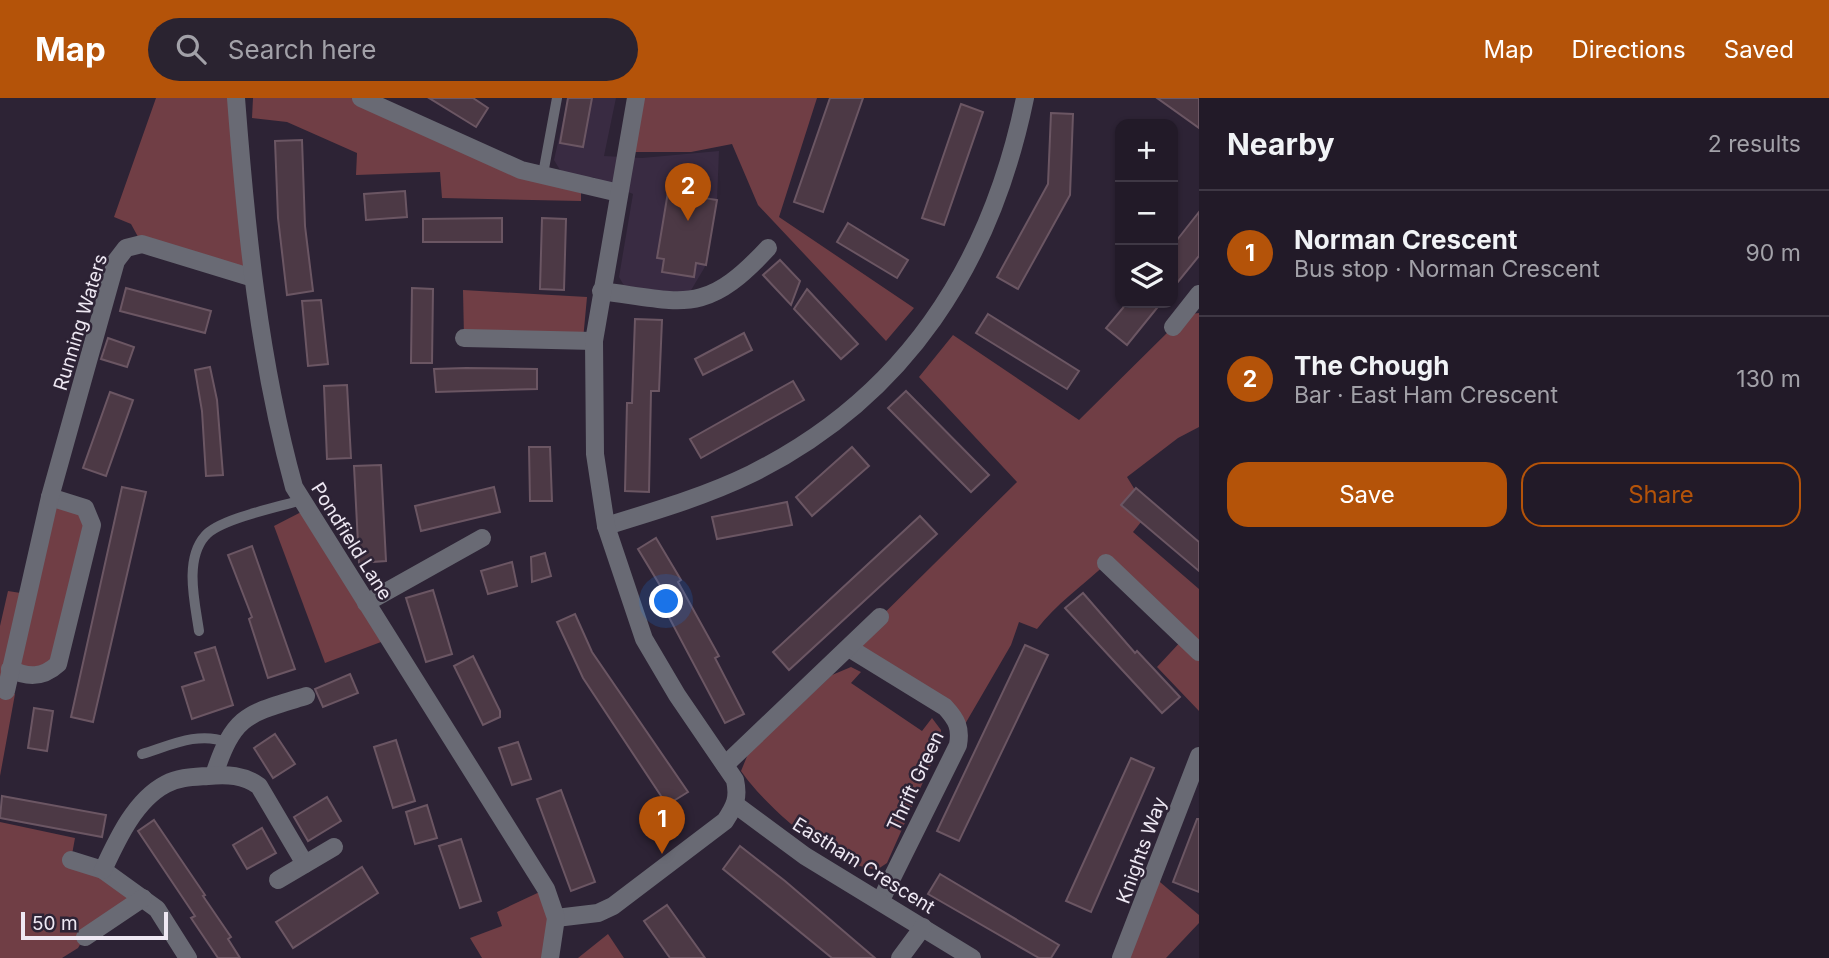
<!DOCTYPE html>
<meta charset="utf-8">
<style>
:root{--surface:#221a28;--page:#2a2330;--text:#f1f3f6;--muted:#a2a1a8;--line:#3f3845;--accent:#b45309}
body{margin:0;font-family:Inter,sans-serif;background:var(--page);color:var(--text)}
.controls{position:absolute;right:21px;top:21px;display:grid;overflow:hidden;border-radius:14px;box-shadow:0 2px 5px #0004}
.controls button{width:63px;height:63px;display:grid;place-items:center;padding:0;border:0;border-bottom:2px solid var(--line);background:var(--surface);color:var(--text);font:35px sans-serif}
.scale{position:absolute;left:21px;bottom:18px;width:147px;box-sizing:border-box;padding-left:7px;border:4px solid #eee8f3;border-top:0;font-size:19px;line-height:24px;white-space:nowrap;color:#eee8f3;-webkit-text-stroke:5px #2d2335;paint-order:stroke}
.you{position:absolute;left:667px;top:504px;width:24px;height:24px;margin:-18px;border:5px solid #fff;border-radius:50%;background:#1a73e8;box-shadow:0 0 0 10px #1a73e833}
.badge{display:grid;place-items:center;width:46px;height:46px;border-radius:50%;background:var(--accent);color:#fff;font-size:23px;font-weight:700}
.pin{position:absolute;translate:-50% -58px;filter:drop-shadow(0 2px 4px #0008)}
.pin::after{content:'';position:absolute;top:37px;width:24px;height:21px;background:inherit;clip-path:polygon(0 0,100% 0,50% 100%)}
.list{margin:0;padding:0;list-style:none}
h2{display:flex;justify-content:space-between;align-items:center;height:91px;margin:0;padding:0 28px;font-size:30px}
h2 small{font-size:23px;font-weight:400;color:var(--muted)}
.list li{display:grid;grid-template-columns:46px 1fr auto;gap:21px;align-items:center;box-sizing:border-box;height:126px;padding:0 28px;border-top:2px solid var(--line)}
.list b{display:block;font-size:26px;white-space:nowrap}
.list p{margin:0;font-size:23px;white-space:nowrap;color:var(--muted)}
.list em{font-size:23px;font-style:normal;color:var(--muted)}
.actions{display:flex;gap:14px;padding:21px 28px}
.actions a{flex:1;padding:16px 0;border:2px solid var(--accent);border-radius:21px;text-align:center;font-size:24px;color:var(--accent)}
.actions .main{background:var(--accent);color:#fff}
.icon{flex:none;width:38px;height:38px;fill:none;stroke:currentColor;stroke-width:2;stroke-linecap:round;stroke-linejoin:round}
.map{position:relative;flex:none;width:1199px;height:860px;overflow:hidden}
header{display:flex;align-items:center;gap:42px;box-sizing:border-box;height:98px;padding:0 35px;background:var(--accent);color:#fff}
header strong{font-size:33px}
nav{display:flex;gap:38px;margin-inline-start:auto;font-size:24px}
.search{width:490px;height:63px;background:var(--page);display:flex;align-items:center;gap:18px;box-sizing:border-box;padding:0 24px;border-radius:38px;color:var(--muted);font-size:26px}
main{display:flex}
aside{flex:1;background:var(--surface)}
.map>svg:first-child{display:block}
</style>
<header>
<strong>Map</strong>
<div class="search"><svg class="icon" aria-label="search" viewBox="0 0 24 24"><circle cx="10" cy="10" r="6"/><path d="M15 15l6 6"/></svg>Search here</div>
<nav><a>Map</a><a>Directions</a><a>Saved</a></nav>
</header>
<main>
<div class="map">
<svg width="1199" height="860" viewBox="0 0 1199 860">
<rect width="100%" height="100%" fill="#2d2335"/>
<path fill="#392b42" d="M 568,0 L 616,0 L 604,58 L 642,60 L 719,53 L 717,102 L 706,167 L 690,194 L 626,191 L 619,179 L 633,96 L 593,79 L 577,80 L 560,72 L 554,62 Z"/>
<g fill="#703e45">
<path d="M 156,0 L 236,0 L 253,180 L 142,146 L 131,126 L 114,119 Z"/>
<path d="M 253,0 L 361,0 L 581,89 L 581,103 L 442,100 L 440,74 L 356,77 L 357,55 L 287,24 L 252,20 Z"/>
<path d="M 636,0 L 817,0 L 779,119 L 914,210 L 886,243 L 758,107 L 732,46 L 691,54 L 625,54 Z"/>
<path d="M 463,192 L 587,199 L 583,242 L 464,240 Z"/>
<path d="M 1199,215 L 1199,329 L 1178,340 L 1127,379 L 1135,392 L 1121,407 L 1141,424 L 1133,434 L 1199,491 L 1199,613 L 1157,569 L 1184,540 L 1106,466 C 1082,488 1056,506 1037,531 L 1019,524 L 1011,547 L 961,633 L 948,612 L 849,550 L 1017,384 L 919,279 L 953,237 L 1079,322 L 1173,229 L 1190,216 Z"/>
<path d="M 50,399 L 72,403 L 92,427 L 58,566 L 23,577 L 6,593 L 15,596 L 0,678 L 0,528 L 8,493 L 27,496 Z"/>
<path d="M 307,411 L 389,541 L 325,565 L 274,428 Z"/>
<path d="M 851,569 L 861,574 L 851,585 L 922,633 L 932,620 L 941,632 L 940,646 L 887,765 L 878,771 C 835,771 765,708 741,673 L 748,656 L 832,577 Z"/>
<path d="M 0,724 L 75,740 L 71,762 L 143,800 L 85,838 L 78,850 L 62,860 L 0,860 Z"/>
<path d="M 1154,779 L 1199,817 L 1199,825 L 1166,860 L 1121,860 Z"/>
<path d="M 546,791 L 550,860 L 482,860 L 470,840 L 502,828 L 497,814 Z"/>
<path d="M 608,836 L 624,860 L 578,860 Z"/>
</g>
<g fill="#4c3945" stroke="#6b5663" stroke-width="2">
<path d="M 429,0 L 473,0 L 488,10 L 476,29 Z"/>
<path d="M 568,0 L 592,0 L 583,49 L 560,45 Z"/>
<path d="M 830,0 L 863,0 L 823,114 L 794,104 Z"/>
<path d="M 1157,0 L 1199,0 L 1199,30 Z"/>
<path d="M 961,6 L 983,14 L 944,127 L 922,120 Z"/>
<path d="M 1051,15 L 1073,16 L 1070,97 L 1018,191 L 997,179 L 1048,86 Z"/>
<path d="M 302,42 L 305,128 L 313,193 L 287,197 L 278,120 L 275,43 Z"/>
<path d="M 405,93 L 407,119 L 366,122 L 364,96 Z"/>
<path d="M 668,94 L 717,102 L 706,167 L 696,165 L 694,179 L 662,174 L 664,161 L 657,160 Z"/>
<path d="M 1199,114 L 1199,158 L 1173,190 L 1173,147 Z"/>
<path d="M 502,120 L 502,144 L 423,144 L 423,121 Z"/>
<path d="M 542,120 L 566,121 L 564,192 L 540,191 Z"/>
<path d="M 848,125 L 908,162 L 897,180 L 837,144 Z"/>
<path d="M 780,162 L 800,183 L 791,207 L 763,177 Z"/>
<path d="M 126,190 L 211,213 L 205,235 L 120,213 Z"/>
<path d="M 412,190 L 433,191 L 432,265 L 411,265 Z"/>
<path d="M 807,191 L 858,246 L 841,261 L 794,211 Z"/>
<path d="M 321,202 L 328,266 L 308,268 L 302,203 Z"/>
<path d="M 1127,205 L 1161,205 L 1127,247 L 1106,230 Z"/>
<path d="M 988,216 L 1079,273 L 1067,291 L 976,235 Z"/>
<path d="M 635,221 L 662,222 L 659,293 L 651,293 L 649,394 L 625,393 L 627,305 L 632,305 Z"/>
<path d="M 744,235 L 752,252 L 703,277 L 695,261 Z"/>
<path d="M 108,240 L 134,249 L 127,269 L 101,261 Z"/>
<path d="M 210,269 L 217,302 L 223,377 L 206,378 L 202,313 L 195,272 Z"/>
<path d="M 466,270 L 537,271 L 537,291 L 436,294 L 434,271 Z"/>
<path d="M 793,283 L 804,302 L 701,360 L 690,341 Z"/>
<path d="M 347,287 L 351,360 L 327,361 L 324,288 Z"/>
<path d="M 906,293 L 989,377 L 971,394 L 888,310 Z"/>
<path d="M 110,294 L 133,302 L 106,378 L 83,370 Z"/>
<path d="M 529,349 L 550,349 L 552,403 L 530,403 Z"/>
<path d="M 852,349 L 869,368 L 812,418 L 796,399 Z"/>
<path d="M 381,367 L 386,463 L 359,465 L 354,368 Z"/>
<path d="M 122,389 L 146,394 L 93,624 L 71,619 Z"/>
<path d="M 494,389 L 500,414 L 421,433 L 415,408 Z"/>
<path d="M 1136,390 L 1199,444 L 1199,473 L 1121,407 Z"/>
<path d="M 787,404 L 792,427 L 717,441 L 712,419 Z"/>
<path d="M 920,418 L 937,436 L 789,572 L 773,554 Z"/>
<path d="M 656,440 L 681,482 L 678,484 L 719,558 L 715,560 L 744,616 L 725,625 L 663,508 L 670,504 L 638,451 Z"/>
<path d="M 252,448 L 295,571 L 268,580 L 249,521 L 252,519 L 228,457 Z"/>
<path d="M 545,455 L 551,478 L 532,484 L 531,459 Z"/>
<path d="M 512,464 L 517,488 L 488,496 L 481,473 Z"/>
<path d="M 433,492 L 452,556 L 426,564 L 406,500 Z"/>
<path d="M 1083,495 L 1135,555 L 1137,553 L 1180,599 L 1162,615 L 1065,510 Z"/>
<path d="M 575,516 L 592,554 L 688,694 L 667,707 L 583,580 L 557,524 Z"/>
<path d="M 1025,547 L 1048,557 L 959,743 L 937,733 Z"/>
<path d="M 215,549 L 233,607 L 192,621 L 182,589 L 204,582 L 195,555 Z"/>
<path d="M 473,558 L 500,613 L 500,619 L 483,627 L 454,568 Z"/>
<path d="M 350,576 L 358,595 L 323,609 L 315,591 Z"/>
<path d="M 34,610 L 53,613 L 47,653 L 28,650 Z"/>
<path d="M 275,636 L 295,666 L 273,680 L 254,650 Z"/>
<path d="M 396,642 L 415,703 L 393,710 L 374,649 Z"/>
<path d="M 518,644 L 531,681 L 512,687 L 499,650 Z"/>
<path d="M 1131,660 L 1154,670 L 1091,814 L 1066,803 Z"/>
<path d="M 561,692 L 595,784 L 571,793 L 537,701 Z"/>
<path d="M 2,698 L 106,717 L 102,739 L 0,720 Z"/>
<path d="M 327,699 L 341,723 L 308,743 L 294,719 Z"/>
<path d="M 427,707 L 437,740 L 415,746 L 406,714 Z"/>
<path d="M 1197,721 L 1199,721 L 1199,794 L 1173,784 Z"/>
<path d="M 154,722 L 205,797 L 203,798 L 231,839 L 228,841 L 240,860 L 218,860 L 191,820 L 195,818 L 138,733 Z"/>
<path d="M 262,730 L 276,755 L 247,771 L 233,747 Z"/>
<path d="M 461,741 L 481,803 L 460,810 L 439,748 Z"/>
<path d="M 740,748 L 785,783 L 875,860 L 832,860 L 723,771 Z"/>
<path d="M 362,769 L 378,795 L 293,850 L 276,824 Z"/>
<path d="M 940,776 L 1059,847 L 1051,860 L 1039,860 L 928,796 Z"/>
<path d="M 667,807 L 705,860 L 670,860 L 644,823 Z"/>
</g>
<g fill="none" stroke-linecap="round" stroke-linejoin="round">
<g stroke="#696a74" stroke-width="10">
<path d="M 543,76 L 557,0"/>
<path d="M 199,533 C 195,505 184,462 205,438 C 219,421 279,409 302,402"/>
<path d="M 142,656 C 169,648 198,633 226,644"/>
</g>
<g stroke="#696a74" stroke-width="18">
<path d="M 361,0 L 521,72 L 619,95"/>
<path d="M 601,193 C 685,204 705,218 768,150"/>
<path d="M 1173,229 L 1199,196"/>
<path d="M 464,240 L 594,243"/>
<path d="M 606,428 C 655,413 706,398 751,376 C 906,299 991,165 1025,0"/>
<path d="M 1106,465 L 1199,554"/>
<path d="M 366,505 L 482,440"/>
<path d="M 849,550 L 945,609 C 957,622 961,630 958,647 L 881,802"/>
<path d="M 10,571 C 28,580 43,580 58,566 L 92,427 L 85,410 L 50,399"/>
<path d="M 6,593 L 50,399 L 116,163 L 126,150 L 142,146 L 253,180"/>
<path d="M 725,667 L 880,519"/>
<path d="M 214,677 C 234,616 247,616 306,598"/>
<path d="M 736,707 L 805,758 L 972,860"/>
<path d="M 71,762 L 103,772 L 157,811 L 188,860"/>
<path d="M 103,772 C 117,742 135,702 166,686 C 179,679 194,679 208,678 C 227,676 244,677 259,688 L 305,766"/>
<path d="M 278,782 L 334,749"/>
<path d="M 556,820 L 598,815 L 613,808 L 725,723 C 735,708 739,700 735,682 L 677,597 L 644,541 L 606,428 L 595,356 L 594,243 L 636,0"/>
<path d="M 85,839 L 143,800"/>
<path d="M 900,860 L 923,829"/>
<path d="M 1121,860 L 1199,658"/>
</g>
<path stroke="#696a74" stroke-width="18" d="M 236,0 C 246,130 259,263 294,389 L 546,791 L 556,820 L 550,860"/>
</g>
<g text-anchor="middle" stroke-width="5" stroke-linejoin="round" paint-order="stroke">
<g font-size="19" fill="#eee8f3" stroke="#2d2335">
<text transform="translate(80 224) rotate(-73)" y="7">Running Waters</text>
<text transform="translate(352 443) rotate(58)" y="7">Pondfield Lane</text>
<text transform="translate(915 683) rotate(-65)" y="7">Thrift Green</text>
<text transform="translate(1141 752) rotate(-70)" y="7">Knights Way</text>
<text transform="translate(864 767) rotate(32)" y="7">Eastham Crescent</text>
</g>
</g>
</svg>
<div class="controls">
<button>+</button>
<button>−</button>
<button><svg class="icon" aria-label="layers" viewBox="0 0 24 24"><path d="M12 4l9 5-9 5-9-5zM3 14l9 5 9-5"/></svg></button>
</div>
<div class="scale">50 m</div>
<div class="you"></div>
<div class="pin badge" style="left:662px;top:756px">1</div>
<div class="pin badge" style="left:688px;top:123px">2</div>
</div>
<aside>
<h2>Nearby<small>2 results</small></h2>
<ul class="list">
<li><span class="badge">1</span><div><b>Norman Crescent</b><p>Bus stop · Norman Crescent</p></div><em>90 m</em></li>
<li><span class="badge">2</span><div><b>The Chough</b><p>Bar · East Ham Crescent</p></div><em>130 m</em></li>
</ul>
<div class="actions"><a class="main">Save</a><a>Share</a></div>
</aside>
</main>
